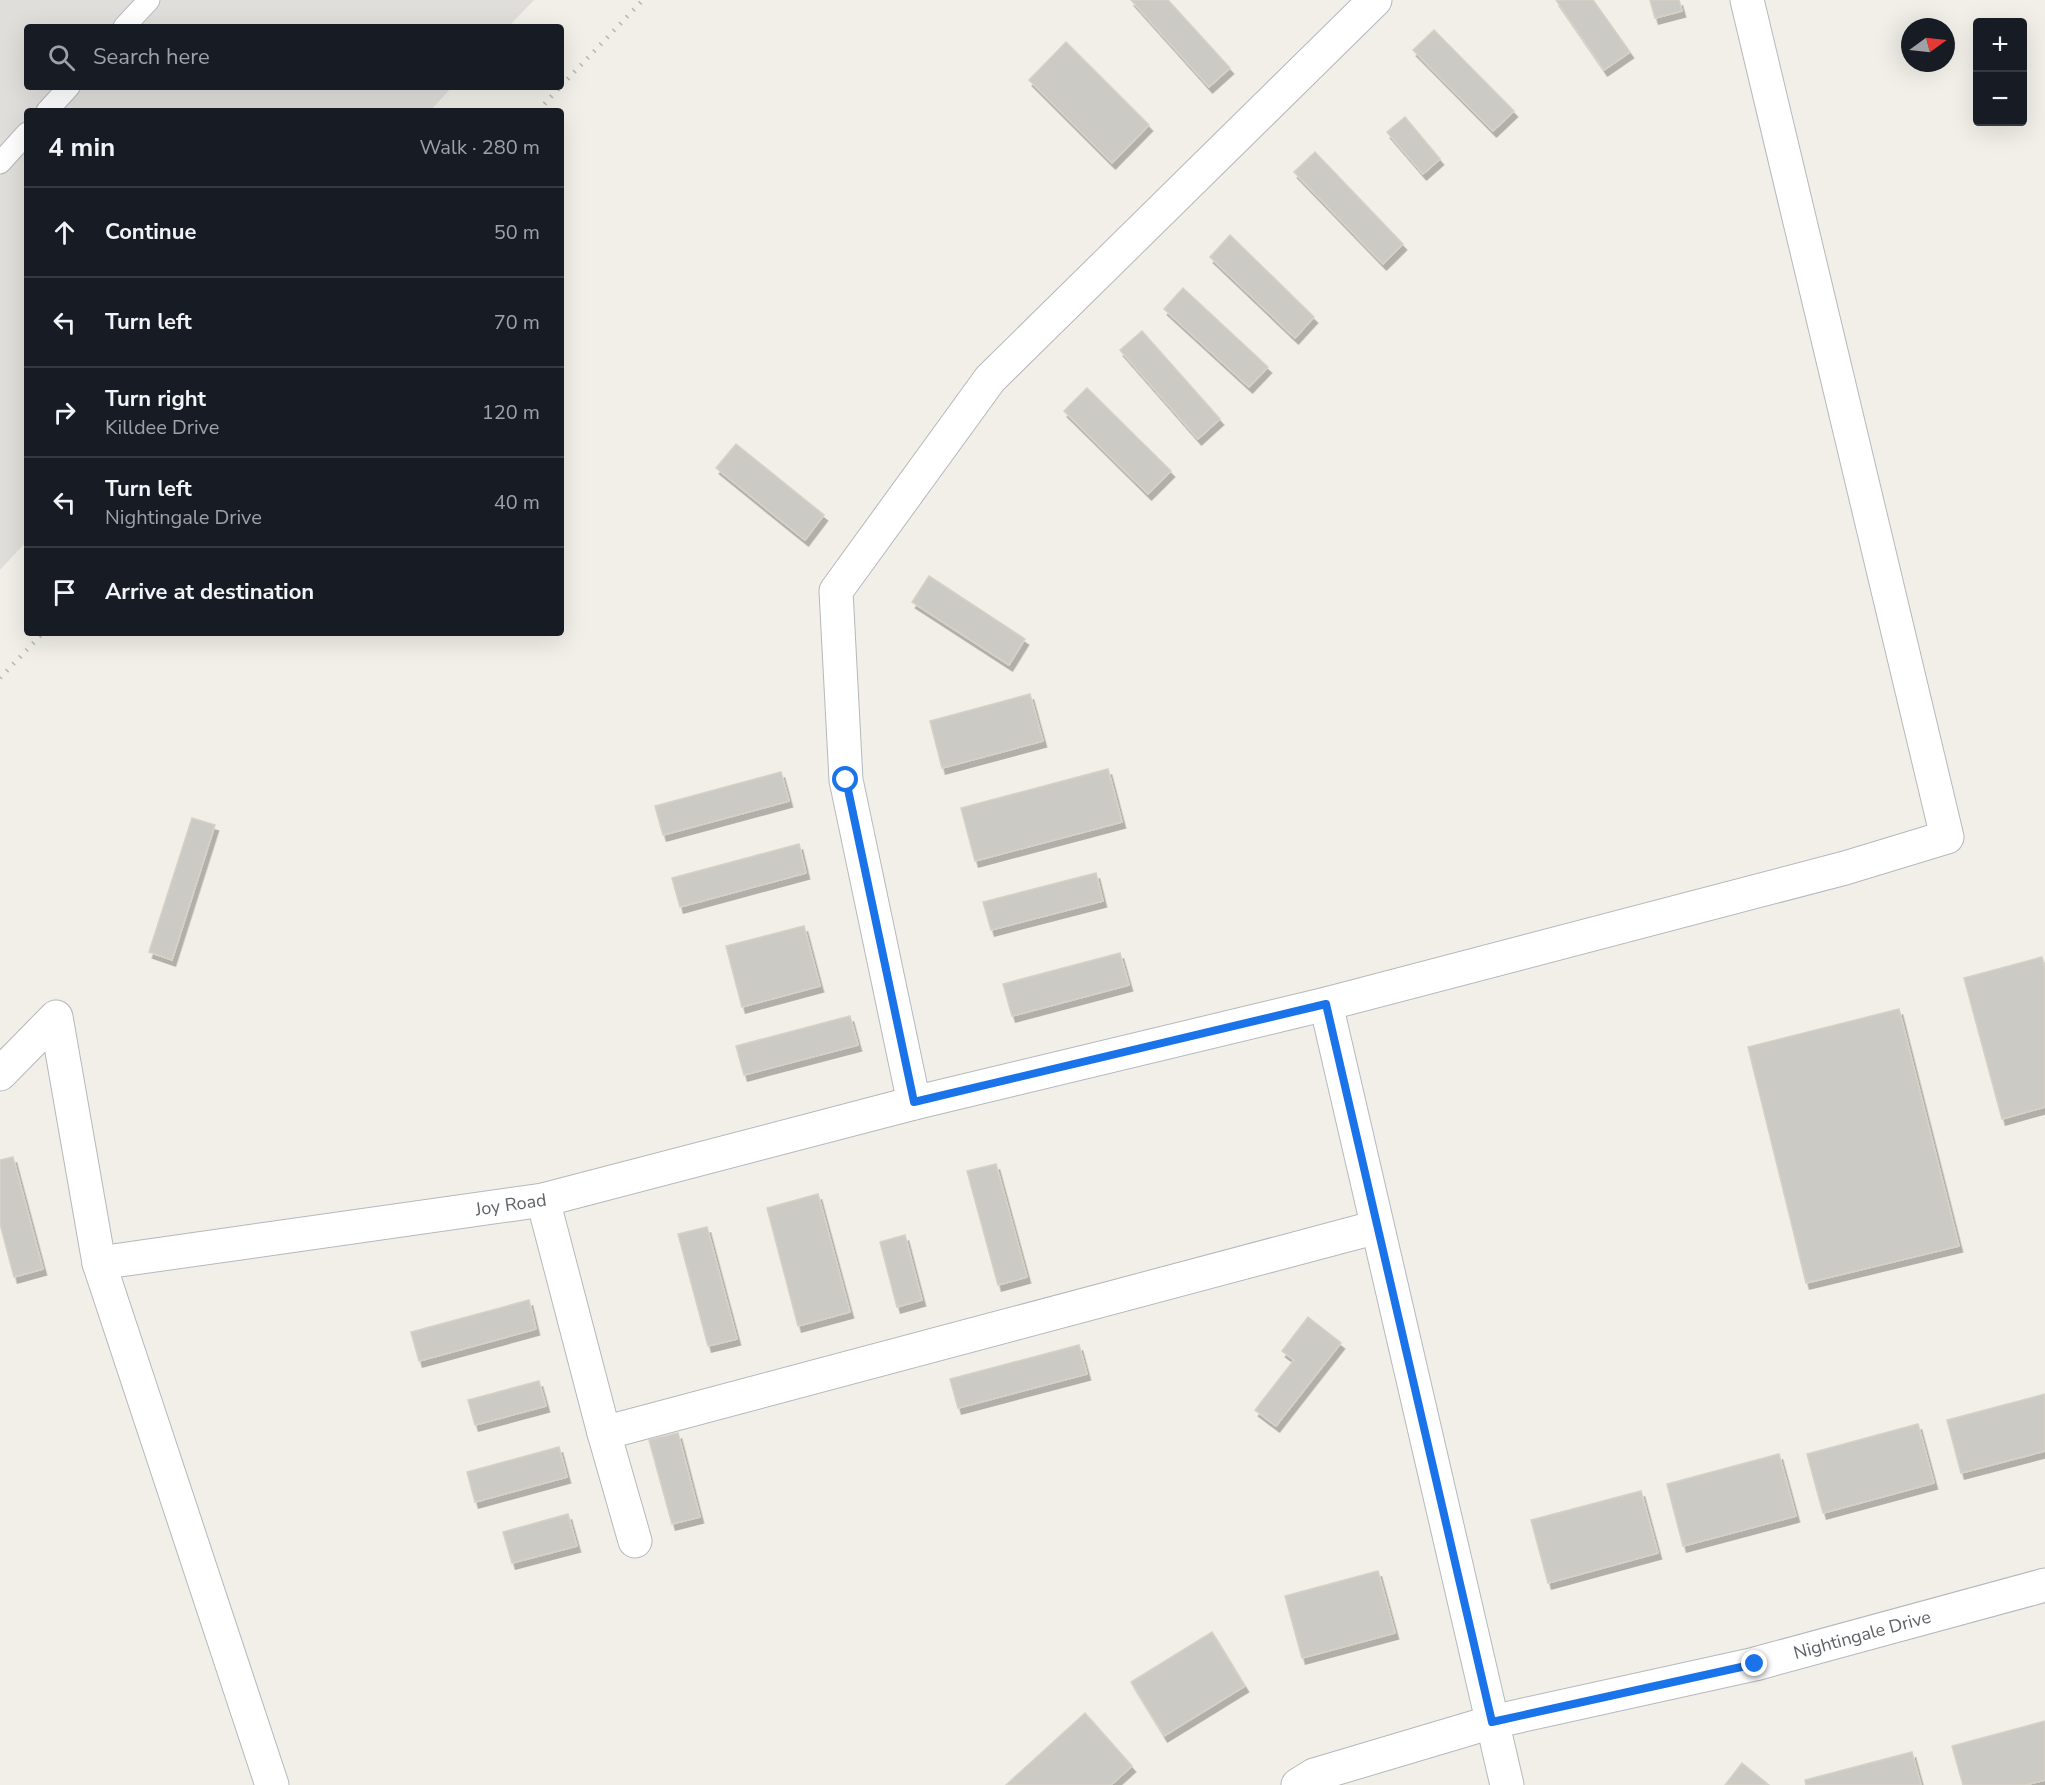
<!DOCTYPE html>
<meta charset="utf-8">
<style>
:root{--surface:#171b24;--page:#242831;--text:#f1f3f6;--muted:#9ea1a6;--line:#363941}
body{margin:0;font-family:"Nunito Sans",sans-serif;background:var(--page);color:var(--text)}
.controls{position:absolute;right:18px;top:18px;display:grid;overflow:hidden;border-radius:6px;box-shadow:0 6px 24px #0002}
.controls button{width:54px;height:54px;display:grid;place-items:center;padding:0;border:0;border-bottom:2px solid var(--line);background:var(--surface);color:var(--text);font:30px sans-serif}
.compass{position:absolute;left:1901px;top:18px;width:54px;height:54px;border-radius:50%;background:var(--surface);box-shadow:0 6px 24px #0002;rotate:75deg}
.stop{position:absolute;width:18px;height:18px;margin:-14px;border:4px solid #1a73e8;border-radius:50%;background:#fff}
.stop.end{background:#1a73e8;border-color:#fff;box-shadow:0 2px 6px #0008}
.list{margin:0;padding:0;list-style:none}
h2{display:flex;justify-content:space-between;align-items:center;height:78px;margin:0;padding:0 24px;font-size:26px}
h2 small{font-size:20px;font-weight:400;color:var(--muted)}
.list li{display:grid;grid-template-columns:39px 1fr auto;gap:18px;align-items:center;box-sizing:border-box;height:90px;padding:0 24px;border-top:2px solid var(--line)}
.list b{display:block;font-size:22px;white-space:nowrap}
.list p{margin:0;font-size:20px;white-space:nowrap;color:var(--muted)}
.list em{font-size:20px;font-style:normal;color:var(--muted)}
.icon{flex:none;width:33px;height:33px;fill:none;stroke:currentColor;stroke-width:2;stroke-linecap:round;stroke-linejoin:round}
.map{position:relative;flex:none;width:2045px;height:1785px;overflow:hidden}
.search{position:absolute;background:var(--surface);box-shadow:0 6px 24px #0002;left:24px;top:24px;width:540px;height:66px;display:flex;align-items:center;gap:15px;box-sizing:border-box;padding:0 21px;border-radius:6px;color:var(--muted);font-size:22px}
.panel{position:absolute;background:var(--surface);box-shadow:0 6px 24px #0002;left:24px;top:108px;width:540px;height:528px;border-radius:6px}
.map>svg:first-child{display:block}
</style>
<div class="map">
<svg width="2045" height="1785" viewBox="0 0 2045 1785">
<defs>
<filter id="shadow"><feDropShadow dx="3.5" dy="6" stdDeviation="0" flood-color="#0004"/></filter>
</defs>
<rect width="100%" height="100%" fill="#f1efe8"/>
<path fill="#e0deda" d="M 0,0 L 534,0 L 508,27 L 27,27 L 27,87 L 452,87 L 430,111 L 27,111 L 27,541 L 0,570 Z"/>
<g fill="#cccac5" stroke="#d6d1c6" stroke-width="1.5" filter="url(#shadow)">
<path d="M 1131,0 L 1168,0 L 1230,68 L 1209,87 Z"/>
<path d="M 1556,0 L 1593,0 L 1630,52 L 1604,70 Z"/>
<path d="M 1650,0 L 1679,0 L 1682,11 L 1655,18 Z"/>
<path d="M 1434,30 L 1514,111 L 1493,131 L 1413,50 Z"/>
<path d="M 1066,42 L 1149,125 L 1112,163 L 1029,80 Z"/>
<path d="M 1405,117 L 1440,159 L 1423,174 L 1387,132 Z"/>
<path d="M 1315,152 L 1403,244 L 1383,264 L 1294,172 Z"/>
<path d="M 1230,235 L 1314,317 L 1295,338 L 1210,257 Z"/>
<path d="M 1183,288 L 1268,367 L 1249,387 L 1164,309 Z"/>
<path d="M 1142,331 L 1220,419 L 1198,439 L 1120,350 Z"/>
<path d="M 1087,388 L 1171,471 L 1148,494 L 1064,411 Z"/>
<path d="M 736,444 L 824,515 L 805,540 L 716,468 Z"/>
<path d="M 929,576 L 1025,639 L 1009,665 L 912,602 Z"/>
<path d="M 1030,694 L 1043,741 L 942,768 L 930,721 Z"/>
<path d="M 1108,769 L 1122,822 L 975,861 L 961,808 Z"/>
<path d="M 781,772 L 789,801 L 663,835 L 655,806 Z"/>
<path d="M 192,818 L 215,825 L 172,960 L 149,952 Z"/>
<path d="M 799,844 L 806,873 L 680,907 L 672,878 Z"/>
<path d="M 1096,873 L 1103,901 L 991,930 L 983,902 Z"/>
<path d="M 804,926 L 820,986 L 742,1007 L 726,946 Z"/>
<path d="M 1120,953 L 1129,985 L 1012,1016 L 1003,984 Z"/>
<path d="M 2042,957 L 2045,967 L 2045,1107 L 2002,1119 L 1964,978 Z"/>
<path d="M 1899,1009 L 1959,1246 L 1806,1283 L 1748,1047 Z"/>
<path d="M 850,1016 L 858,1045 L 744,1075 L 736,1046 Z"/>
<path d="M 13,1157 L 43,1269 L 14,1277 L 0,1224 L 0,1160 Z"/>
<path d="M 996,1164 L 1027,1277 L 998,1285 L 967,1171 Z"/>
<path d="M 818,1194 L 850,1312 L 798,1326 L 767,1208 Z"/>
<path d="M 707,1227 L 737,1339 L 708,1346 L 678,1234 Z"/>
<path d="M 905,1235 L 922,1300 L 897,1307 L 880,1242 Z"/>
<path d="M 529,1300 L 536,1329 L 419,1361 L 411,1332 Z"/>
<path d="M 1308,1317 L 1341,1343 L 1276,1426 L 1255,1410 L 1294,1360 L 1282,1351 Z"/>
<path d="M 1079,1345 L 1087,1374 L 958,1408 L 950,1379 Z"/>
<path d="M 539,1381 L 546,1406 L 475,1425 L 468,1400 Z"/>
<path d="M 2045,1394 L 2045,1451 L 1961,1473 L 1947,1420 Z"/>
<path d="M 1918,1424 L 1934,1483 L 1823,1513 L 1807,1454 Z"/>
<path d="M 678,1433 L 700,1517 L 672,1524 L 649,1440 Z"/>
<path d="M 559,1447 L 567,1477 L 475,1502 L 467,1472 Z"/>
<path d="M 1779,1454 L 1796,1516 L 1683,1546 L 1667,1484 Z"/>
<path d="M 1641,1491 L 1658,1553 L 1548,1583 L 1531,1520 Z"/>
<path d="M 568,1514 L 577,1546 L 512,1563 L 503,1532 Z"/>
<path d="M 1378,1571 L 1395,1633 L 1302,1658 L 1285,1596 Z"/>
<path d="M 1212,1632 L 1245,1686 L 1164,1736 L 1131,1682 Z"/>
<path d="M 1085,1713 L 1132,1766 L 1111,1785 L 1006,1785 Z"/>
<path d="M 2045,1721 L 2045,1780 L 2025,1785 L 1963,1785 L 1952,1746 Z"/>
<path d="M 1912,1752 L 1921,1785 L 1806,1785 L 1805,1780 Z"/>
<path d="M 1742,1763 L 1769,1785 L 1725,1785 Z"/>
</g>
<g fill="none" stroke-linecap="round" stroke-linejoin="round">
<defs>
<g id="service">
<path d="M 124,27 L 149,0"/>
<path d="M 47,111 L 69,87"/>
<path d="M 0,163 L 27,133"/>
</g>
<g id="minor">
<path d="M 1326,1004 L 1507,1785"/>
<path d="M 0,1074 L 56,1017 L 99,1263 L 272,1785"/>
<path d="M 914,1103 L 846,780 L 836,591 L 990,379 L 1375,0"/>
<path d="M 543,1200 L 604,1433 L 635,1541"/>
<path id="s1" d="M 99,1263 L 543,1200 L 914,1103 L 1326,1004 L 1845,868 L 1947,837 L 1747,0"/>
<path d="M 604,1433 L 1377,1227"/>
<path id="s2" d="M 1298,1785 L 1314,1775 L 1492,1722 L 1755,1664 L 2045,1585"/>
</g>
</defs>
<use href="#service" stroke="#b5b8bc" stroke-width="23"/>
<use href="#minor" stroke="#b5b8bc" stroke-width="35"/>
<use href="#service" stroke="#fff" stroke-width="21"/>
<use href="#minor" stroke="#fff" stroke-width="33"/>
<g stroke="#b6b7b8" stroke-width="4.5" stroke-dasharray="1.5 8" stroke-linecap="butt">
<path d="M 561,86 L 643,0"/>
<path d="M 538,111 L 560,87"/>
<path d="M 0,678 L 43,633"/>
</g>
</g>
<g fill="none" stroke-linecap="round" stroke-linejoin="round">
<path stroke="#1a73e8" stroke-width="8" d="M 846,780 L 914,1102 L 1326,1004 L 1492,1722 L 1755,1664"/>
</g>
<g text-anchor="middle" stroke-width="4.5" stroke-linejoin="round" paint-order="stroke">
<g font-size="18" fill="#5f6368" stroke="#fff">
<text dy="6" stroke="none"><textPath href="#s1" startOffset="416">Joy Road</textPath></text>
<text dy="6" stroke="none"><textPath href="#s2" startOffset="585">Nightingale Drive</textPath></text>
</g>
</g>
</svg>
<div class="controls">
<button>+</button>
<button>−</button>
</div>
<svg class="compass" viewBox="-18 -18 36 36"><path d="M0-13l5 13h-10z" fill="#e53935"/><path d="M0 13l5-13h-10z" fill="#9ea1a6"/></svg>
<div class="stop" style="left:846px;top:780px"></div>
<div class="stop end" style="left:1755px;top:1664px"></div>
<div class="search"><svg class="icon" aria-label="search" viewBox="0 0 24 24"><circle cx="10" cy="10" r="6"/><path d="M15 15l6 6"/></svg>Search here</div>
<section class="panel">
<h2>4 min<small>Walk · 280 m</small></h2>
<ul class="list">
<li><svg class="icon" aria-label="ahead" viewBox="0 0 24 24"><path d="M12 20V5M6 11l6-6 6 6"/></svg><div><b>Continue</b></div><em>50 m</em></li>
<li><svg class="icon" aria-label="left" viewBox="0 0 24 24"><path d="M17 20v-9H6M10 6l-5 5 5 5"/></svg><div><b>Turn left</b></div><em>70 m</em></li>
<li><svg class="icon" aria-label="right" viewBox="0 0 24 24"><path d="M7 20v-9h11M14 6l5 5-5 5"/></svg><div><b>Turn right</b><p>Killdee Drive</p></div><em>120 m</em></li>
<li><svg class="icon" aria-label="left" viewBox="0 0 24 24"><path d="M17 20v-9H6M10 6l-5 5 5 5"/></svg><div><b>Turn left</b><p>Nightingale Drive</p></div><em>40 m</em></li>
<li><svg class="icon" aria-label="arrive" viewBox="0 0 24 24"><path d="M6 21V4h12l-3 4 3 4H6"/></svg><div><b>Arrive at destination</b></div></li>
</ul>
</section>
</div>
